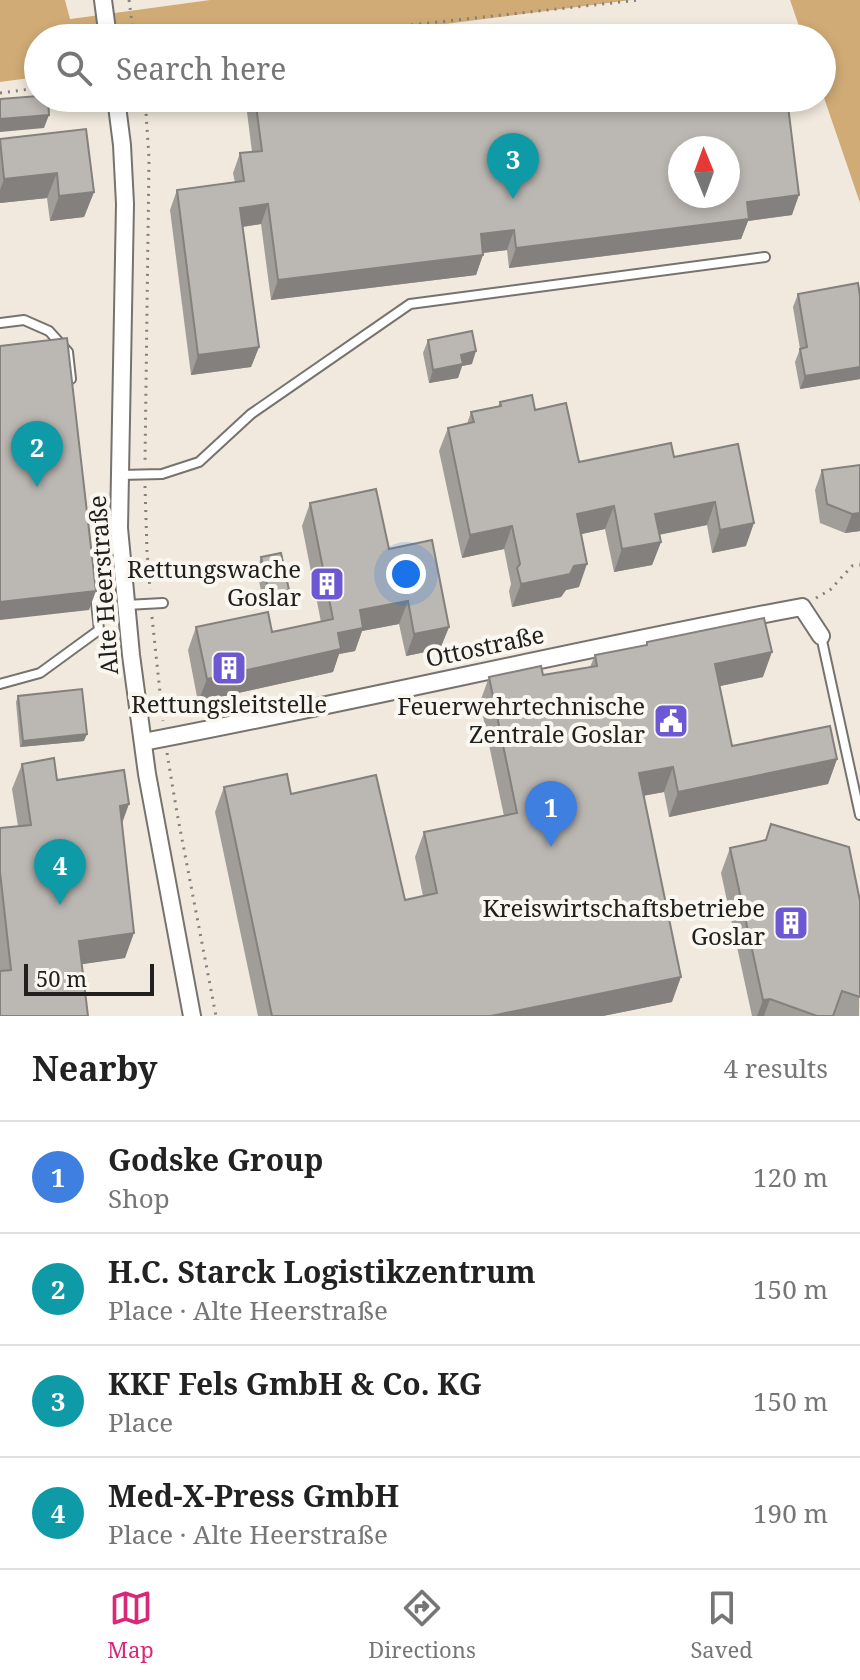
<!DOCTYPE html>
<meta charset="utf-8">
<style>
:root{--surface:#fff;--page:#f6f6f6;--text:#222;--muted:#767676;--line:#e0e0e0;--accent:#db2777}
body{margin:0;font-family:"Noto Serif",serif;background:var(--page);color:var(--text)}
.compass{position:absolute;left:668px;top:136px;width:72px;height:72px;border-radius:50%;background:var(--surface);box-shadow:0 4px 12px #0003;rotate:359deg}
.scale{position:absolute;left:24px;bottom:20px;width:130px;box-sizing:border-box;padding-left:8px;border:4px solid #21201e;border-top:0;font-size:22px;line-height:28px;white-space:nowrap;color:#21201e;-webkit-text-stroke:6px #faf7f1;paint-order:stroke}
.you{position:absolute;left:406px;top:574px;width:28px;height:28px;margin:-20px;border:6px solid #fff;border-radius:50%;background:#1a73e8;box-shadow:0 0 0 12px #1a73e833}
.badge{display:grid;place-items:center;width:52px;height:52px;border-radius:50%;background:var(--accent);color:#fff;font-size:26px;font-weight:700}
.pin{position:absolute;translate:-50% -66px;filter:drop-shadow(0 2px 4px #0008)}
.pin::after{content:'';position:absolute;top:42px;width:28px;height:24px;background:inherit;clip-path:polygon(0 0,100% 0,50% 100%)}
.list{margin:0;padding:0;list-style:none}
h2{display:flex;justify-content:space-between;align-items:center;height:104px;margin:0;padding:0 32px;font-size:34px}
h2 small{font-size:26px;font-weight:400;color:var(--muted)}
.list li{display:grid;grid-template-columns:52px 1fr auto;gap:24px;align-items:center;box-sizing:border-box;height:112px;padding:0 32px;border-top:2px solid var(--line)}
.list b{display:block;font-size:30px;white-space:nowrap}
.list p{margin:0;font-size:26px;white-space:nowrap;color:var(--muted)}
.list em{font-size:26px;font-style:normal;color:var(--muted)}
.icon{flex:none;width:44px;height:44px;fill:none;stroke:currentColor;stroke-width:2;stroke-linecap:round;stroke-linejoin:round}
.map{position:relative;flex:none;width:860px;height:1016px;overflow:hidden}
.search{position:absolute;background:var(--surface);box-shadow:0 4px 12px #0003;left:24px;right:24px;top:24px;height:88px;display:flex;align-items:center;gap:20px;box-sizing:border-box;padding:0 28px;border-radius:44px;color:var(--muted);font-size:30px}
.sheet{height:552px;background:var(--surface)}
nav{display:flex;justify-content:space-around;align-items:center;box-sizing:border-box;height:112px;border-top:2px solid var(--line);background:var(--surface);font-size:22px;color:var(--muted)}
nav a{display:grid;justify-items:center;gap:4px}
nav .on{color:var(--accent)}
.map>svg:first-child{display:block}
</style>
<div class="map">
<svg width="860" height="1016" viewBox="0 0 860 1016">
<rect width="100%" height="100%" fill="#faf7f1"/>
<g fill="#f1e9dd" fill-rule="evenodd">
<path d="M 65,0 L 210,0 L 69,19 Z"/>
<path d="M 631,0 L 790,0 L 803,38 L 338,38 Z"/>
<path d="M 38,77 L 38,98 L 822,98 L 822,92 L 860,203 L 860,1016 L 0,1016 L 0,82 ZM 680,148 L 728,148 L 728,196 L 680,196 Z"/>
</g>
<g fill="#d0ab76">
<path d="M 0,0 L 65,0 L 70,19 L 210,0 L 631,0 L 337,38 L 38,38 L 38,77 L 0,82 Z"/>
<path d="M 790,0 L 860,0 L 860,203 L 822,92 L 822,38 L 803,38 Z"/>
</g>
<g fill="none" stroke-linecap="round" stroke-linejoin="round">
<defs>
<g id="service">
<path d="M 0,323 L 24,320 L 49,331 L 68,352 L 71,379"/>
<path d="M 120,475 L 162,474 L 199,462 L 251,414 L 410,304 L 765,257"/>
<path d="M 126,605 L 163,603"/>
<path d="M 821,636 L 860,815"/>
<path d="M 0,684 L 40,673 L 99,630 L 94,583"/>
</g>
<g id="minor">
<path d="M 103,0 L 108,38"/>
<path d="M 116,98 L 122,145 L 125,204 L 119,528 L 131,655 L 147,774 L 192,1016"/>
<path d="M 143,742 C 364,700 582,648 802,607 L 821,636"/>
</g>
</defs>
<use href="#service" stroke="#76726e" stroke-width="12"/>
<use href="#minor" stroke="#76726e" stroke-width="20"/>
<g stroke="#83817d" stroke-width="3" stroke-dasharray="2 6" stroke-linecap="butt">
<path d="M 129,0 L 134,38"/>
<path d="M 133,32 L 143,38"/>
<path d="M 292,38 L 639,0"/>
<path d="M 0,93 L 38,88"/>
<path d="M 145,98 L 149,158 L 145,462"/>
<path d="M 145,486 L 147,551 L 150,590"/>
<path d="M 816,598 L 830,590 L 852,566 L 860,565"/>
<path d="M 152,617 L 163,721"/>
<path d="M 167,753 L 177,813 L 216,1016"/>
</g>
<use href="#service" stroke="#fff" stroke-width="8"/>
<use href="#minor" stroke="#fff" stroke-width="16"/>
</g>
<g fill="#a19d99">
<path d="M 252,98 L 787,98 L 792,215 L 748,221 L 741,239 L 509,268 L 507,250 L 483,253 L 476,275 L 271,300 L 261,224 L 243,227 L 259,347 L 251,367 L 191,375 L 170,210 L 177,190 L 235,183 L 233,173 L 240,153 L 252,152 L 247,112 Z"/>
<path d="M 0,139 L 94,192 L 84,217 L 50,221 L 47,198 L 0,203 Z"/>
<path d="M 798,294 L 860,296 L 860,379 L 800,389 L 795,362 L 800,349 L 793,307 Z"/>
<path d="M 428,340 L 472,364 L 462,366 L 458,378 L 429,383 L 423,353 Z"/>
<path d="M 500,402 L 535,410 L 579,462 L 674,457 L 738,444 L 746,546 L 712,553 L 707,525 L 659,535 L 661,542 L 652,565 L 614,572 L 605,529 L 581,534 L 579,587 L 566,590 L 561,597 L 512,607 L 509,591 L 511,584 L 504,549 L 462,558 L 439,451 L 448,428 L 467,424 L 471,412 L 498,407 Z"/>
<path d="M 860,465 L 860,531 L 845,533 L 820,523 L 815,490 L 822,470 Z"/>
<path d="M 310,503 L 389,549 L 449,627 L 440,649 L 406,656 L 399,624 L 362,631 L 355,651 L 339,654 L 333,672 L 198,702 L 188,650 L 196,627 L 272,632 L 321,622 L 302,526 Z"/>
<path d="M 261,557 L 289,590 L 284,603 L 264,607 L 257,570 Z"/>
<path d="M 647,642 L 763,677 L 720,686 L 732,746 L 837,759 L 828,784 L 669,817 L 664,792 L 643,796 L 672,1002 L 603,1016 L 258,1016 L 215,812 L 224,787 L 291,794 L 405,900 L 423,896 L 415,857 L 424,832 L 504,816 L 480,702 L 489,677 L 543,675 L 590,667 L 595,655 L 646,645 Z"/>
<path d="M 18,696 L 84,741 L 20,747 L 16,702 Z"/>
<path d="M 22,764 L 57,780 L 122,825 L 125,958 L 81,964 L 0,1016 L 0,828 L 18,826 L 12,789 Z"/>
<path d="M 771,824 L 860,901 L 859,1016 L 752,1016 L 721,873 L 730,848 L 765,841 Z"/>
</g>
<g fill="#83807d">
<path d="M 49,115 L 44,128 L 0,132 L 0,119 Z"/>
<path d="M 57,173 L 47,198 L 0,203 L 0,190 L 4,179 Z"/>
<path d="M 94,192 L 84,217 L 50,221 L 59,196 Z"/>
<path d="M 799,195 L 792,215 L 748,221 L 741,239 L 509,268 L 516,248 L 747,202 Z"/>
<path d="M 268,204 L 261,224 L 233,228 L 240,208 Z"/>
<path d="M 514,230 L 507,250 L 474,254 L 481,234 Z"/>
<path d="M 483,255 L 476,275 L 271,300 L 278,280 Z"/>
<path d="M 259,347 L 251,367 L 191,375 L 198,355 Z"/>
<path d="M 476,351 L 472,364 L 462,366 L 458,378 L 429,383 L 433,370 L 461,355 Z"/>
<path d="M 860,367 L 860,379 L 800,389 L 805,376 Z"/>
<path d="M 715,502 L 707,525 L 647,537 L 655,514 Z"/>
<path d="M 614,506 L 605,529 L 568,537 L 577,514 Z"/>
<path d="M 860,513 L 860,531 L 845,533 L 852,514 Z"/>
<path d="M 754,523 L 746,546 L 712,553 L 720,530 Z"/>
<path d="M 512,526 L 504,549 L 462,558 L 470,535 Z"/>
<path d="M 661,542 L 652,565 L 614,572 L 622,549 Z"/>
<path d="M 587,564 L 579,587 L 566,590 L 561,597 L 512,607 L 521,584 L 574,566 Z"/>
<path d="M 289,590 L 284,603 L 264,607 L 269,594 Z"/>
<path d="M 96,591 L 89,610 L 0,620 L 0,602 Z"/>
<path d="M 408,601 L 399,624 L 362,631 L 355,651 L 339,654 L 333,672 L 198,702 L 207,679 L 338,633 L 360,610 Z"/>
<path d="M 449,627 L 440,649 L 406,656 L 414,634 Z"/>
<path d="M 772,652 L 763,677 L 706,689 L 715,664 Z"/>
<path d="M 87,734 L 84,741 L 20,747 L 23,741 Z"/>
<path d="M 837,759 L 828,784 L 669,817 L 678,792 Z"/>
<path d="M 673,767 L 664,792 L 630,798 L 639,773 Z"/>
<path d="M 129,804 L 120,829 L 120,806 Z"/>
<path d="M 134,933 L 125,958 L 70,966 L 79,941 Z"/>
<path d="M 681,977 L 672,1002 L 603,1016 L 491,1016 Z"/>
<path d="M 770,999 L 764,1016 L 757,1016 L 763,1000 Z"/>
</g>
<g fill="#bbb7b2" stroke="#83807d" stroke-width="2" fill-rule="evenodd">
<path d="M 778,28 L 780,38 L 695,38 Z"/>
<path d="M 38,96 L 38,98 L 48,98 L 49,115 L 0,119 L 0,99 Z"/>
<path d="M 255,98 L 787,98 L 799,195 L 747,202 L 749,219 L 516,248 L 514,230 L 481,234 L 483,255 L 278,280 L 268,204 L 240,208 L 259,347 L 198,355 L 177,190 L 244,181 L 240,153 L 262,151 ZM 680,148 L 728,148 L 728,196 L 680,196 Z"/>
<path d="M 86,129 L 94,192 L 59,196 L 57,173 L 4,179 L 0,139 Z"/>
<path d="M 858,283 L 860,296 L 860,367 L 805,376 L 800,349 L 807,347 L 798,294 Z"/>
<path d="M 472,331 L 476,351 L 461,355 L 463,364 L 433,370 L 428,340 Z"/>
<path d="M 67,338 L 96,591 L 0,602 L 0,346 Z"/>
<path d="M 532,395 L 535,410 L 566,403 L 579,462 L 671,443 L 674,457 L 738,444 L 754,523 L 720,530 L 715,502 L 655,514 L 661,542 L 622,549 L 614,506 L 577,514 L 587,564 L 574,566 L 570,574 L 521,584 L 517,568 L 520,564 L 512,526 L 470,535 L 448,428 L 474,422 L 471,412 L 501,406 L 500,402 Z"/>
<path d="M 860,465 L 860,513 L 852,514 L 827,504 L 822,470 Z"/>
<path d="M 376,489 L 389,549 L 432,540 L 449,627 L 414,634 L 408,601 L 360,610 L 363,628 L 338,633 L 341,649 L 207,679 L 196,627 L 268,612 L 272,632 L 333,619 L 310,503 Z"/>
<path d="M 281,553 L 289,590 L 269,594 L 261,557 Z"/>
<path d="M 764,618 L 772,652 L 715,664 L 732,746 L 830,726 L 837,759 L 678,792 L 673,767 L 639,773 L 681,977 L 491,1016 L 272,1016 L 224,787 L 287,774 L 291,794 L 376,775 L 405,900 L 437,893 L 424,832 L 517,813 L 489,677 L 541,666 L 543,675 L 597,666 L 595,655 L 647,645 L 647,642 Z"/>
<path d="M 82,689 L 87,734 L 23,741 L 18,696 Z"/>
<path d="M 54,758 L 57,780 L 124,770 L 129,804 L 120,806 L 134,933 L 79,941 L 88,1016 L 0,1016 L 0,971 L 11,970 L 0,872 L 0,828 L 31,825 L 22,764 Z"/>
<path d="M 771,824 L 849,847 L 860,901 L 860,997 L 842,991 L 833,1016 L 817,1016 L 770,999 L 763,1000 L 730,848 L 766,840 Z"/>
</g>
<defs>
<symbol id="building-square" viewBox="-11 -11 22 22"><rect x="-9" y="-9" width="18" height="18" rx="4" fill="#6c58d2" stroke="#faf7f1"/><path d="M-4-6H4V6H1V3H-1V6H-4ZM-2.5-4.3h1.7v1.8h-1.7ZM.8-4.3h1.7v1.8H.8ZM-2.5-1h1.7V.8h-1.7ZM.8-1h1.7V.8H.8Z" fill="#fff"/></symbol>
<symbol id="civic-square" viewBox="-11 -11 22 22"><rect x="-9" y="-9" width="18" height="18" rx="4" fill="#6c58d2" stroke="#faf7f1"/><path d="M-.6-6.5H3V-4.5H.6V-3L4-1V1h2V6H-6V1h2V-1L-.6-3ZM-1.2 2.5V6h2.4V2.5Z" fill="#fff"/></symbol>
</defs>
<g fill-rule="evenodd">
<use href="#building-square" x="307" y="564" width="40" height="40"/>
<use href="#building-square" x="209" y="648" width="40" height="40"/>
<use href="#civic-square" x="651" y="701" width="40" height="40"/>
<use href="#building-square" x="771" y="903" width="40" height="40"/>
</g>
<g text-anchor="middle" stroke-width="8" stroke-linejoin="round" paint-order="stroke">
<g font-size="24" fill="#21201e" stroke="#faf7f1" text-anchor="end">
<text x="301" y="578">Rettungswache<tspan x="301" dy="28">Goslar</tspan></text>
<text x="229" y="713" text-anchor="middle">Rettungsleitstelle</text>
<text x="645" y="715">Feuerwehrtechnische<tspan x="645" dy="28">Zentrale Goslar</tspan></text>
<text x="765" y="917">Kreiswirtschaftsbetriebe<tspan x="765" dy="28">Goslar</tspan></text>
</g>
<g font-size="24" fill="#21201e" stroke="#faf7f1">
<text transform="translate(104 585) rotate(-94)" y="8">Alte Heerstraße</text>
<text transform="translate(485 647) rotate(-12)" y="8">Ottostraße</text>
</g>
</g>
</svg>
<svg class="compass" viewBox="-18 -18 36 36"><path d="M0-13l5 13h-10z" fill="#e53935"/><path d="M0 13l5-13h-10z" fill="#767676"/></svg>
<div class="scale">50 m</div>
<div class="you"></div>
<div class="pin badge" style="left:551px;top:847px;background:#3f7fe0">1</div>
<div class="pin badge" style="left:37px;top:487px;background:#0f9aa8">2</div>
<div class="pin badge" style="left:513px;top:199px;background:#0f9aa8">3</div>
<div class="pin badge" style="left:60px;top:905px;background:#0f9aa8">4</div>
<div class="search"><svg class="icon" aria-label="search" viewBox="0 0 24 24"><circle cx="10" cy="10" r="6"/><path d="M15 15l6 6"/></svg>Search here</div>
</div>
<section class="sheet">
<h2>Nearby<small>4 results</small></h2>
<ul class="list">
<li><span class="badge" style="background:#3f7fe0">1</span><div><b>Godske Group</b><p>Shop</p></div><em>120 m</em></li>
<li><span class="badge" style="background:#0f9aa8">2</span><div><b>H.C. Starck Logistikzentrum</b><p>Place · Alte Heerstraße</p></div><em>150 m</em></li>
<li><span class="badge" style="background:#0f9aa8">3</span><div><b>KKF Fels GmbH &amp; Co. KG</b><p>Place</p></div><em>150 m</em></li>
<li><span class="badge" style="background:#0f9aa8">4</span><div><b>Med-X-Press GmbH</b><p>Place · Alte Heerstraße</p></div><em>190 m</em></li>
</ul>
</section>
<nav>
<a class="on"><svg class="icon" aria-label="map" viewBox="0 0 24 24"><path d="M3 6l6-2 6 2 6-2v14l-6 2-6-2-6 2zM9 4v14M15 6v14"/></svg>Map</a>
<a><svg class="icon" aria-label="directions" viewBox="0 0 24 24"><path d="M12 3l9 9-9 9-9-9zM9 14v-3h6M13 9l2 2-2 2"/></svg>Directions</a>
<a><svg class="icon" aria-label="saved" viewBox="0 0 24 24"><path d="M7 4h10v16l-5-4-5 4z"/></svg>Saved</a>
</nav>
